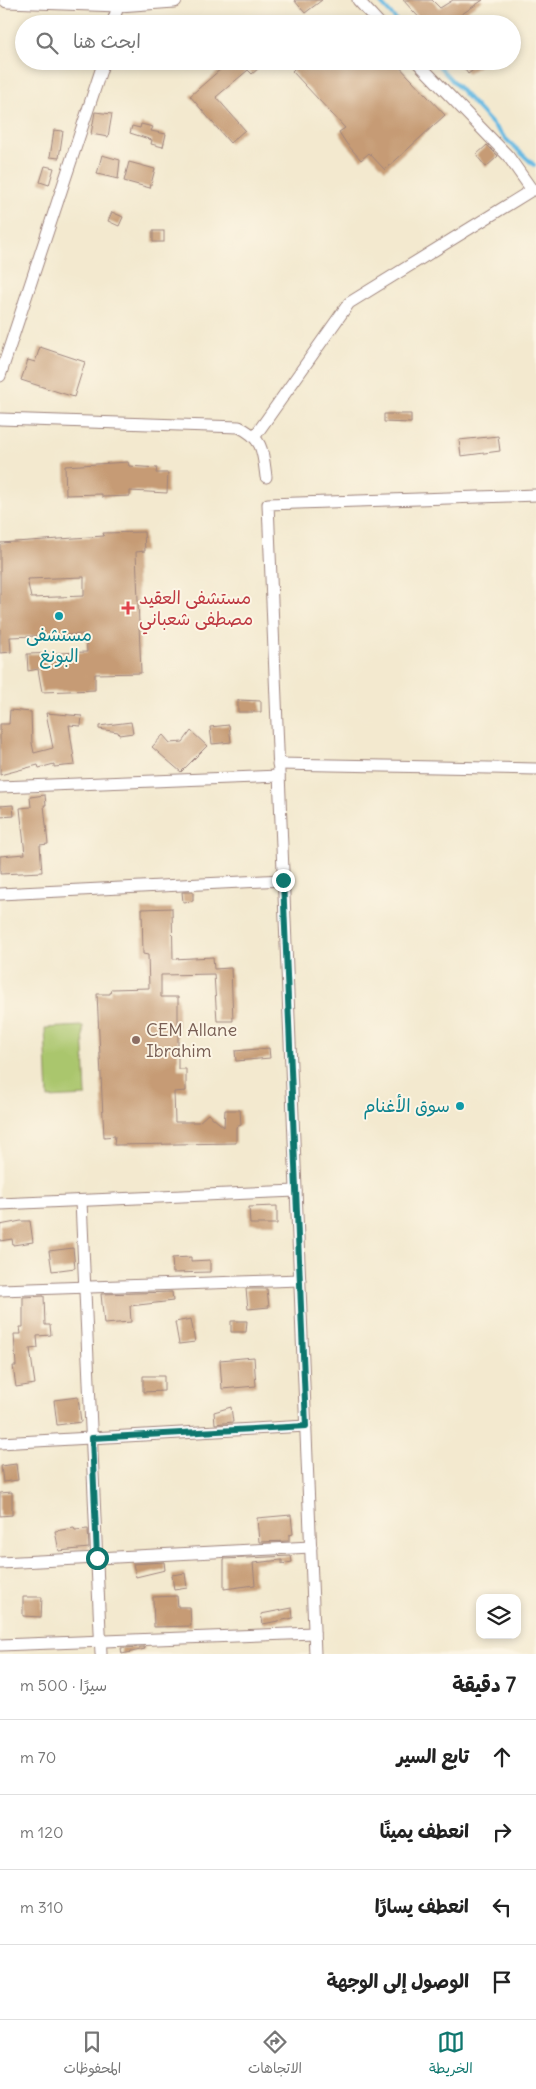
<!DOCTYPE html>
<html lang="ar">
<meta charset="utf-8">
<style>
:root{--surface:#fff;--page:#f2f2f2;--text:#222;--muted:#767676;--line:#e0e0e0;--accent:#0f766e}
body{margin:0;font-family:Delius,"Playpen Sans Arabic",sans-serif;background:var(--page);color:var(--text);direction:rtl}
.controls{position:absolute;right:15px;bottom:15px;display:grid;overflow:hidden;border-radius:10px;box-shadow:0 2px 8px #0003}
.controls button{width:45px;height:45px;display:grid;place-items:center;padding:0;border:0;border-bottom:1px solid var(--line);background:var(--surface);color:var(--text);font:25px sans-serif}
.stop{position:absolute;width:15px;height:15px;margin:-11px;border:4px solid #0f766e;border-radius:50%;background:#fff}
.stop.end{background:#0f766e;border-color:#fff;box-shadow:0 1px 5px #0008}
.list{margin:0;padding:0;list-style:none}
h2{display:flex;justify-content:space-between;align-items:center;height:65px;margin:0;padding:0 20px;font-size:21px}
h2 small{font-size:16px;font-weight:400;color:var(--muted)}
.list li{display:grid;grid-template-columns:32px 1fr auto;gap:15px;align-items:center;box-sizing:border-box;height:75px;padding:0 20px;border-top:1px solid var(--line)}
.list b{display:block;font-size:19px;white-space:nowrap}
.list em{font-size:16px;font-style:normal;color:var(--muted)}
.icon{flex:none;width:28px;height:28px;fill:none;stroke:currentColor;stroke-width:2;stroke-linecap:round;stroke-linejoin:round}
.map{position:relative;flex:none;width:536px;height:1654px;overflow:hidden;direction:ltr}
.search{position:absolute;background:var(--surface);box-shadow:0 2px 8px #0003;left:15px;right:15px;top:15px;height:55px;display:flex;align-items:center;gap:12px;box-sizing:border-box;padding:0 18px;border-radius:28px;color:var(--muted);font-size:19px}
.sheet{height:365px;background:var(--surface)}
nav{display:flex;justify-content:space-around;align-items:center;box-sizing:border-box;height:70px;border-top:1px solid var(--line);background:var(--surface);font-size:14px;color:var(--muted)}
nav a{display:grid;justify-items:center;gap:2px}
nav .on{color:var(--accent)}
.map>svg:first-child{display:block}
</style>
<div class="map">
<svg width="536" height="1654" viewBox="0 0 536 1654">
<rect width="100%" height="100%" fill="#fcf5e5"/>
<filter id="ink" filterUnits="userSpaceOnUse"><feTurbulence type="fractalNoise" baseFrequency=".02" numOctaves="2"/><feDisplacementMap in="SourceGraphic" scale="10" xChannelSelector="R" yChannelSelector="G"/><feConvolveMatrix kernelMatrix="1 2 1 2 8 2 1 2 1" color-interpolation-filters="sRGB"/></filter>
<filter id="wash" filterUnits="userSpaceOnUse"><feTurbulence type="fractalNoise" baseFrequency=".0096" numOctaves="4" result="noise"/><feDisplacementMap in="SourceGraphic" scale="20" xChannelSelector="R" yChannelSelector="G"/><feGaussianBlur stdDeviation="1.12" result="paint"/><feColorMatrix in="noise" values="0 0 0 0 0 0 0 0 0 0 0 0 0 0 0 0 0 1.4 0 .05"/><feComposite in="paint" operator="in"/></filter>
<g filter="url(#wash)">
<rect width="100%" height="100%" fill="#f3e9cf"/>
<path fill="#aac66d" stroke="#7a724c" d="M 83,1026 L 86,1096 L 48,1098 L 45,1028 Z"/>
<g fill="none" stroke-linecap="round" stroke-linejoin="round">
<g stroke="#67bae3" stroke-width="4">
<path d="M 378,0 L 400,24"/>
<path d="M 434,61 L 507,140 L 534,165"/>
</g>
</g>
<g id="blocks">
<g fill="#c69b74" fill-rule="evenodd">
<path d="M 294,0 L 322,0 L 305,13 Z"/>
<path d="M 403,0 L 432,0 L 440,8 L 453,0 L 483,0 L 447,24 L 425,24 Z"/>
<path d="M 230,61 L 267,61 L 252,74 L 248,70 L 216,97 L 245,130 L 230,143 L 190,96 Z"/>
<path d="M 302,61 L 394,61 L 445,115 L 385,170 L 369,153 L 361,160 L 346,143 L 339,132 L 345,128 L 292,71 Z"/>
<path d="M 459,61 L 485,61 L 468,74 Z"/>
<path d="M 95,112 L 112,114 L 108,137 L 91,134 Z"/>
<path d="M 141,124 L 153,127 L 151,131 L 166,134 L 163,147 L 151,144 L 152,140 L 130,133 L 132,126 L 140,128 Z"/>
<path d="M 54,130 L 63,131 L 59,158 L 50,157 Z"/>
<path d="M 487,145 L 498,156 L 486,167 L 476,155 Z"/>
<path d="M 102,155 L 120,160 L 118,179 L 97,174 Z"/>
<path d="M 129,162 L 155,169 L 150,188 L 124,181 Z"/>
<path d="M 45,166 L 54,168 L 49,185 L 40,182 Z"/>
<path d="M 112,212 L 123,217 L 119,226 L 108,221 Z"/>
<rect x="153" y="231" width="11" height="11"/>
<path d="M 40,347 L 85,362 L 74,397 L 21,380 L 28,360 L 35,362 Z"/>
<path d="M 384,414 L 411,414 L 411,423 L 384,422 Z"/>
<path d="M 498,436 L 500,451 L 461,456 L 459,440 Z"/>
<path d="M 128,462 L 129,466 L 157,468 L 156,473 L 168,473 L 167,493 L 130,491 L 130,496 L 102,497 L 102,494 L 66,495 L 65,466 Z"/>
<path d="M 144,532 L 145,551 L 136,552 L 141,673 L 95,674 L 95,690 L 42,692 L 38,669 L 28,671 L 27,654 L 87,652 L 86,634 L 10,637 L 11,652 L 0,653 L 0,543 L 104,536 L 103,533 ZM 84,577 L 84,596 L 31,598 L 27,579 Z"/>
<path d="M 238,700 L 261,701 L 261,712 L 238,712 Z"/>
<path d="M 10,710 L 31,712 L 32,743 L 34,753 L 53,748 L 46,713 L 82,716 L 81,726 L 69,725 L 75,765 L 54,767 L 54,764 L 39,768 L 38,765 L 0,775 L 0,724 L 9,724 Z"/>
<path d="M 131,722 L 133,733 L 119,735 L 118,732 L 99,729 L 99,726 Z"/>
<path d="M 229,725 L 231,742 L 212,744 L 210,727 Z"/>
<path d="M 191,731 L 207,746 L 181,772 L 152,747 L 163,735 L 170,743 L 183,742 Z"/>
<path d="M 45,795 L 46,805 L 44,805 L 48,844 L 40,845 L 42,872 L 0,874 L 0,856 L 25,854 L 20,808 L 31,807 L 30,797 Z"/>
<path d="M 13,805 L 14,816 L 0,817 L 0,806 Z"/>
<path d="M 182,892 L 193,892 L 193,901 L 183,902 Z"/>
<path d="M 172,908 L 173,959 L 213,957 L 214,969 L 231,968 L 233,1021 L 217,1021 L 214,974 L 161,975 L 161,997 L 178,997 L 178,1069 L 186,1069 L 186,1091 L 174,1092 L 175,1122 L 199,1122 L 208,1114 L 224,1127 L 225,1110 L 240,1110 L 241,1125 L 236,1127 L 236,1143 L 114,1145 L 115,1136 L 104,1137 L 97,994 L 110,994 L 111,989 L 149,988 L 148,955 L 143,954 L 142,909 Z"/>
<path d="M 269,1048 L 270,1058 L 236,1061 L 235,1051 Z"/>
<path d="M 277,1206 L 277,1224 L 250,1224 L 249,1207 Z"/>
<path d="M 21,1221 L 30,1221 L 33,1242 L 13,1245 L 12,1239 L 0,1241 L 0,1225 Z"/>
<path d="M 73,1248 L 75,1268 L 52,1271 L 49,1251 Z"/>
<path d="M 191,1257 L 191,1261 L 210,1260 L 210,1272 L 173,1273 L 172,1258 Z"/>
<path d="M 246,1289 L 267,1289 L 269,1307 L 248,1309 Z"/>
<path d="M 172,1292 L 173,1301 L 130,1306 L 131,1322 L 104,1324 L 101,1294 Z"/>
<path d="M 44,1296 L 45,1325 L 50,1325 L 51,1335 L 37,1336 L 38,1348 L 30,1349 L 35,1384 L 16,1387 L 13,1366 L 16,1366 L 14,1334 L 21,1334 L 20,1327 L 23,1327 L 23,1297 Z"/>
<path d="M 191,1319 L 195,1342 L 179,1344 L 175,1322 Z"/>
<path d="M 231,1321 L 247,1321 L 246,1332 L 231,1332 Z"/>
<path d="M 254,1357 L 256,1386 L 222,1389 L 220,1360 Z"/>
<path d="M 143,1376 L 164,1376 L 164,1391 L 143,1392 Z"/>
<path d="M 78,1397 L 81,1422 L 57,1425 L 54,1400 Z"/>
<path d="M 231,1407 L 233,1422 L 215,1424 L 214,1412 Z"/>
<path d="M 16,1464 L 18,1480 L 3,1482 L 1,1466 Z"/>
<path d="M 12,1492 L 12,1515 L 0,1516 L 0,1493 Z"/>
<path d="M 291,1515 L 293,1534 L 289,1535 L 289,1541 L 259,1542 L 257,1518 Z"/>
<path d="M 74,1528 L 75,1530 L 88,1529 L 89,1548 L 59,1551 L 55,1531 Z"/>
<path d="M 291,1556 L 292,1562 L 282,1564 L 282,1560 L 253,1563 L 255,1585 L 224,1589 L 224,1559 Z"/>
<path d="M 164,1562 L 165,1570 L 136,1577 L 133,1564 Z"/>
<path d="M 185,1573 L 187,1588 L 174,1590 L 172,1575 Z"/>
<path d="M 177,1596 L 178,1607 L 190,1607 L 191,1626 L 154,1627 L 153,1597 Z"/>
<path d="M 23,1597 L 42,1597 L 41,1617 L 23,1616 Z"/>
<path d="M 292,1608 L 293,1618 L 263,1624 L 261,1614 Z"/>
<path d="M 144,1647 L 145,1649 L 122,1654 L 121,1648 Z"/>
</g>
</g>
</g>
<g filter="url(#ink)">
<use href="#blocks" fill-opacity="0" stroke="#9e847d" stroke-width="1"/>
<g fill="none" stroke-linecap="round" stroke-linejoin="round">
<defs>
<g id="minor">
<path d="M 358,0 L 380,24"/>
<path d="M 112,24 L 119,4"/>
<path d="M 416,61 L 508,156 L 532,190"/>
<path d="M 0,376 L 104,61"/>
<path d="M 0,419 L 239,427 C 263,438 263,452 266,477"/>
<path d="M 255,436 L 349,303 L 532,190 L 536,190"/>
<path d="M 278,764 L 536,769"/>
<path d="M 0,787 L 279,776"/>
<path d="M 0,894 L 283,880"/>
<path d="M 81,1201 L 101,1654"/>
<path d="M 0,1204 L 296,1191"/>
<path d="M 0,1290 L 300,1280"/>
<path d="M 0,1443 L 306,1426"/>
<path d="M 0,1563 L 311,1547"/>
<path d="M 0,1645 L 314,1633"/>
<path d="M 315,1654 L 268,504 L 536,495"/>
</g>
<path id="major" d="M 7,0 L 119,4 L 174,0"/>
</defs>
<use href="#minor" stroke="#9e847d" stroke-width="13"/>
<use href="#major" stroke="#9e847d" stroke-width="17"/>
<use href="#minor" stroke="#fff" stroke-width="11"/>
<use href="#major" stroke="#fff" stroke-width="15"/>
</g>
</g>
<g fill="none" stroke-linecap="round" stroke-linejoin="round" filter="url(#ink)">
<path stroke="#0f766e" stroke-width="6" d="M 97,1558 L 92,1438 L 306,1426 L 283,880"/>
</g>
<path fill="#e0444e" stroke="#fcf5e5" stroke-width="2" d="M125.5 600.5h5v5h5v5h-5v5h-5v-5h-5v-5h5z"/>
<g fill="#0f9aa8" stroke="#fcf5e5" stroke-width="2">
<circle cx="59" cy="616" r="5"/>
<circle cx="460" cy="1106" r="5"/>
</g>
<circle fill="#8d6e63" stroke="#fcf5e5" stroke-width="2" cx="136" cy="1040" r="5"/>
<g text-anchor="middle" stroke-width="4" stroke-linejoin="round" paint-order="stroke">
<g font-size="18" fill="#be3a42" stroke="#fcf5e5" text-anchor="start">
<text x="139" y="604">مستشفى العقيد<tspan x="139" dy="21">مصطفى شعباني</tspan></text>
</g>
<g font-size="18" fill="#0d838f" stroke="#fcf5e5">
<text x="59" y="641">مستشفى<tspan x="59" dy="21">البونغ</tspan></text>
<text x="450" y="1112" text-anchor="end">سوق الأغنام</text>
</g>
<g font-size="18" fill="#785e54" stroke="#fcf5e5" text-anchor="start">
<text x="146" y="1036">CEM Allane<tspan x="146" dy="21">Ibrahim</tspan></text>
</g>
</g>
</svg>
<div class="controls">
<button><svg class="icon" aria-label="layers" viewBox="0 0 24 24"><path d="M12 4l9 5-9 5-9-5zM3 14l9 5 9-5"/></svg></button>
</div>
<div class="stop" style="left:97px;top:1558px"></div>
<div class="stop end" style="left:283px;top:880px"></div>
<div class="search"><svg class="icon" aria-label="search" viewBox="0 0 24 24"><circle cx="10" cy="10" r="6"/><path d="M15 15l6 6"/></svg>ابحث هنا</div>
</div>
<section class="sheet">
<h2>7 دقيقة<small>سيرًا · 500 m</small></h2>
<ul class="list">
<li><svg class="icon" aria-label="ahead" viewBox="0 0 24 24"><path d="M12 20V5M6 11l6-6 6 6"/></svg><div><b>تابع السير</b></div><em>70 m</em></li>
<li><svg class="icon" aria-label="right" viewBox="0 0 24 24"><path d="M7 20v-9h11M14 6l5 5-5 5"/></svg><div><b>انعطف يمينًا</b></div><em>120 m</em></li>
<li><svg class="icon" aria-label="left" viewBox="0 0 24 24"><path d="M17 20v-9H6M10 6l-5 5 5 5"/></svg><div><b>انعطف يسارًا</b></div><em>310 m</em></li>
<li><svg class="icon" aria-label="arrive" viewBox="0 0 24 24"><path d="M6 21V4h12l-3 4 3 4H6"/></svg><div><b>الوصول إلى الوجهة</b></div></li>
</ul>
</section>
<nav>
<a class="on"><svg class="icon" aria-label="map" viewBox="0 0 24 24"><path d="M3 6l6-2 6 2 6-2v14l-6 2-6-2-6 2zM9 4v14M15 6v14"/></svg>الخريطة</a>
<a><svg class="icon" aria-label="directions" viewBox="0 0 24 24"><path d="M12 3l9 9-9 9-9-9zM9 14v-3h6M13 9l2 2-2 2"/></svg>الاتجاهات</a>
<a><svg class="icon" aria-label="saved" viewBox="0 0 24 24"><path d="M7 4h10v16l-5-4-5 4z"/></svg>المحفوظات</a>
</nav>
